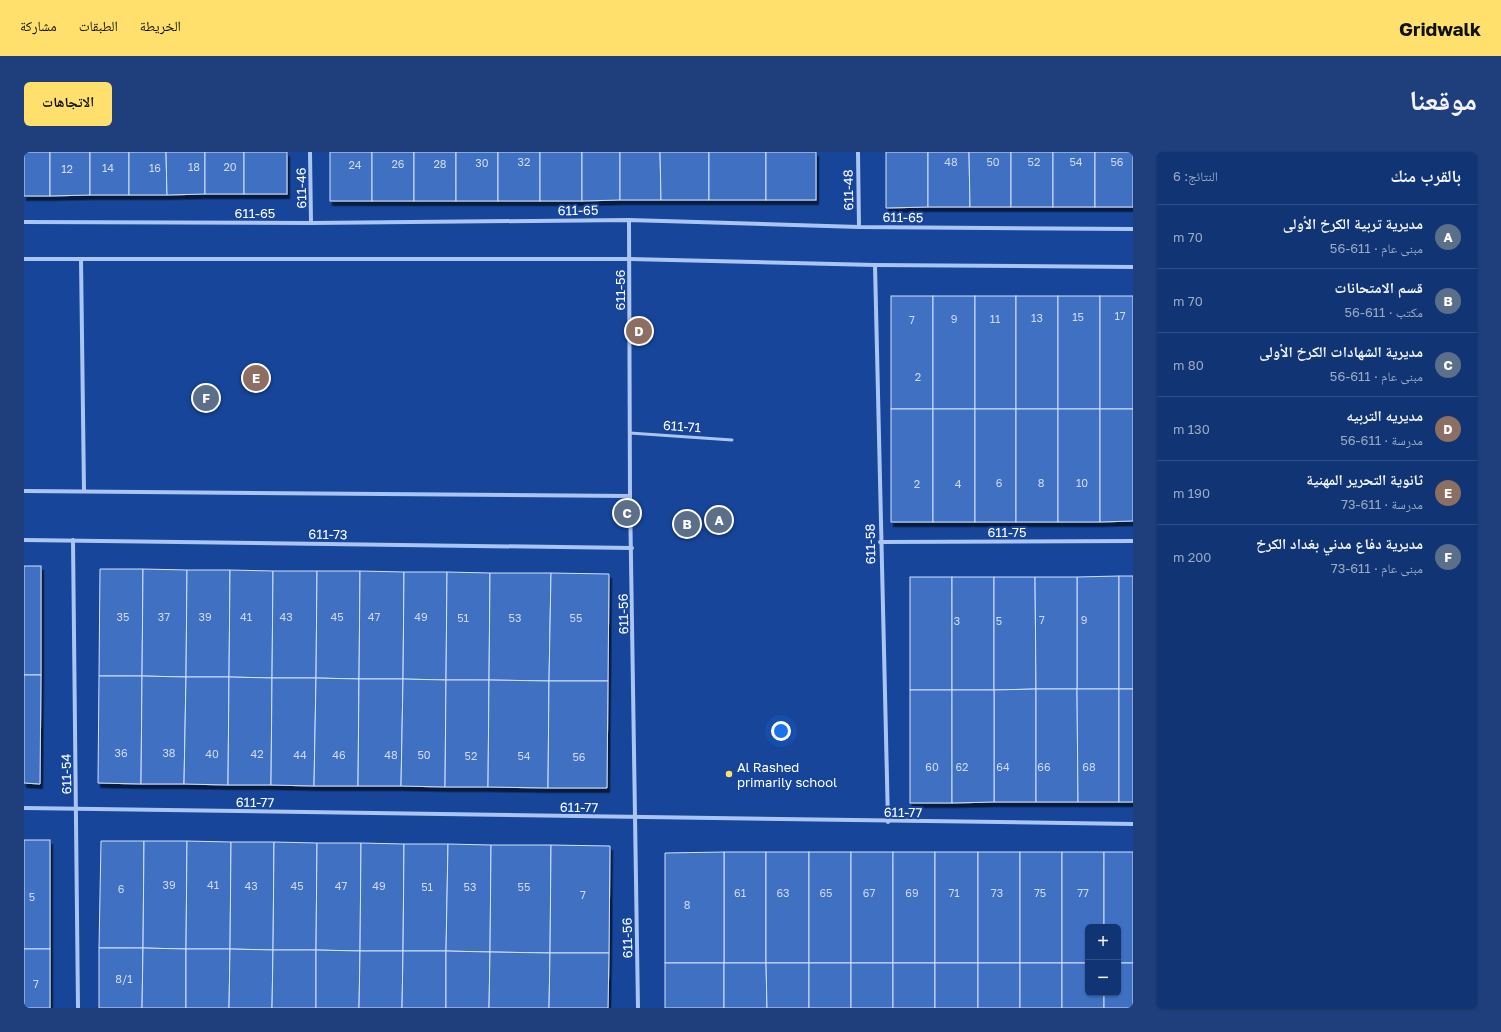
<!DOCTYPE html>
<html lang="ar">
<meta charset="utf-8">
<style>
:root{--surface:#103474;--page:#1e3f7c;--text:#f1f3f6;--muted:#9caac5;--line:#304f86;--accent:#ffe06c}
body{margin:0;font-family:"Golos Text","Noto Naskh Arabic",sans-serif;background:var(--page);color:var(--text);direction:rtl}
.controls{position:absolute;right:12px;bottom:12px;display:grid;overflow:hidden;border-radius:6px;box-shadow:0 1px 3px #0004}
.controls button{width:36px;height:36px;display:grid;place-items:center;padding:0;border:0;border-bottom:1px solid var(--line);background:var(--surface);color:var(--text);font:20px sans-serif}
.you{position:absolute;left:757px;top:579px;width:14px;height:14px;margin:-10px;border:3px solid #fff;border-radius:50%;background:#1a73e8;box-shadow:0 0 0 6px #1a73e833}
.badge{display:grid;place-items:center;width:26px;height:26px;border-radius:50%;background:var(--accent);color:#fff;font-size:13px;font-weight:700}
.pin{position:absolute;translate:-50% -50%;border:2px solid #fff;box-shadow:0 1px 4px #0006}
.list{margin:0;padding:0;list-style:none}
h2{display:flex;justify-content:space-between;align-items:center;height:52px;margin:0;padding:0 16px;font-size:17px}
h2 small{font-size:13px;font-weight:400;color:var(--muted)}
.list li{display:grid;grid-template-columns:26px 1fr auto;gap:12px;align-items:center;box-sizing:border-box;height:64px;padding:0 16px;border-top:1px solid var(--line)}
.list b{display:block;font-size:15px;white-space:nowrap}
.list p{margin:0;font-size:13px;white-space:nowrap;color:var(--muted)}
.list em{font-size:13px;font-style:normal;color:var(--muted)}
.map{position:relative;flex:none;width:1109px;height:856px;overflow:hidden;direction:ltr;border-radius:6px}
header{display:flex;align-items:center;gap:24px;box-sizing:border-box;height:56px;padding:0 20px;background:var(--accent);color:#111}
header strong{font-size:19px}
nav{display:flex;gap:22px;margin-inline-start:auto;font-size:14px}
.intro{display:flex;align-items:center;justify-content:space-between;box-sizing:border-box;height:96px;padding:0 24px}
h1{margin:0;font-size:28px}
.button{padding:10px 18px;border-radius:6px;background:var(--accent);color:#111;font-size:14px;font-weight:700}
main{display:flex;gap:24px;padding:0 24px}
aside{flex:1;background:var(--surface);border-radius:6px;box-shadow:0 1px 3px #0004}
.map>svg:first-child{display:block}
</style>
<header>
<strong>Gridwalk</strong>
<nav><a>الخريطة</a><a>الطبقات</a><a>مشاركة</a></nav>
</header>
<div class="intro"><h1>موقعنا</h1><a class="button">الاتجاهات</a></div>
<main>
<aside>
<h2>بالقرب منك<small>النتائج: 6</small></h2>
<ul class="list">
<li><span class="badge" style="background:#5c6f8a">A</span><div><b>مديرية تربية الكرخ الأولى</b><p>مبنى عام · 611-56</p></div><em>70 m</em></li>
<li><span class="badge" style="background:#5c6f8a">B</span><div><b>قسم الامتحانات</b><p>مكتب · 611-56</p></div><em>70 m</em></li>
<li><span class="badge" style="background:#5c6f8a">C</span><div><b>مديرية الشهادات الكرخ الأولى</b><p>مبنى عام · 611-56</p></div><em>80 m</em></li>
<li><span class="badge" style="background:#8d6e63">D</span><div><b>مديريه التربيه</b><p>مدرسة · 611-56</p></div><em>130 m</em></li>
<li><span class="badge" style="background:#8d6e63">E</span><div><b>ثانوية التحرير المهنية</b><p>مدرسة · 611-73</p></div><em>190 m</em></li>
<li><span class="badge" style="background:#5c6f8a">F</span><div><b>مديرية دفاع مدني بغداد الكرخ</b><p>مبنى عام · 611-73</p></div><em>200 m</em></li>
</ul>
</aside>
<div class="map">
<svg width="1109" height="856" viewBox="0 0 1109 856">
<defs>
<filter id="shadow"><feDropShadow dx="2.5" dy="4.5" stdDeviation="0" flood-color="#0009"/></filter>
</defs>
<rect width="100%" height="100%" fill="#16459a"/>
<g fill="#3f6fc1" stroke="#d2e2fc" filter="url(#shadow)">
<rect x="0" y="0" width="26" height="44"/>
<path d="M 26,0 L 66,0 L 66,43 L 26,44 Z"/>
<rect x="66" y="0" width="39" height="43"/>
<path d="M 105,0 L 142,0 L 143,43 L 105,43 Z"/>
<path d="M 142,0 L 181,0 L 181,42 L 143,43 Z"/>
<rect x="181" y="0" width="39" height="42"/>
<rect x="220" y="0" width="43" height="42"/>
<rect x="306" y="0" width="42" height="49"/>
<rect x="348" y="0" width="42" height="49"/>
<rect x="390" y="0" width="42" height="49"/>
<rect x="432" y="0" width="42" height="49"/>
<rect x="474" y="0" width="42" height="49"/>
<rect x="516" y="0" width="42" height="49"/>
<path d="M 558,0 L 596,0 L 596,48 L 558,49 Z"/>
<path d="M 596,0 L 636,0 L 637,48 L 596,48 Z"/>
<path d="M 636,0 L 685,0 L 685,48 L 637,48 Z"/>
<rect x="685" y="0" width="57" height="48"/>
<rect x="742" y="0" width="50" height="48"/>
<path d="M 862,0 L 904,0 L 904,55 L 862,56 Z"/>
<path d="M 904,0 L 945,0 L 946,55 L 904,55 Z"/>
<path d="M 945,0 L 987,0 L 987,55 L 946,55 Z"/>
<rect x="987" y="0" width="42" height="55"/>
<rect x="1029" y="0" width="42" height="55"/>
<rect x="1071" y="0" width="38" height="55"/>
<rect x="867" y="144" width="42" height="113"/>
<rect x="909" y="144" width="42" height="113"/>
<rect x="951" y="144" width="41" height="113"/>
<rect x="992" y="144" width="42" height="113"/>
<rect x="1034" y="144" width="42" height="113"/>
<rect x="1076" y="144" width="33" height="113"/>
<rect x="867" y="257" width="42" height="113"/>
<rect x="909" y="257" width="42" height="113"/>
<rect x="951" y="257" width="41" height="113"/>
<rect x="992" y="257" width="42" height="113"/>
<rect x="1034" y="257" width="42" height="113"/>
<path d="M 1076,257 L 1109,257 L 1109,369 L 1076,370 Z"/>
<rect x="0" y="414" width="17" height="109"/>
<path d="M 76,417 L 119,417 L 118,524 L 75,524 Z"/>
<path d="M 119,417 L 163,418 L 162,525 L 118,524 Z"/>
<path d="M 163,418 L 206,418 L 205,525 L 162,525 Z"/>
<path d="M 206,418 L 249,419 L 248,526 L 205,525 Z"/>
<path d="M 249,419 L 293,419 L 292,526 L 248,526 Z"/>
<path d="M 293,419 L 336,419 L 335,527 L 292,526 Z"/>
<path d="M 336,419 L 380,420 L 379,527 L 335,527 Z"/>
<path d="M 380,420 L 423,420 L 422,528 L 379,527 Z"/>
<path d="M 423,420 L 466,421 L 465,528 L 422,528 Z"/>
<path d="M 466,421 L 527,421 L 525,529 L 465,528 Z"/>
<path d="M 527,421 L 585,422 L 584,529 L 525,529 Z"/>
<path d="M 1095,424 L 1095,537 L 1053,537 L 1053,425 Z"/>
<rect x="1095" y="424" width="14" height="113"/>
<rect x="886" y="425" width="42" height="113"/>
<rect x="928" y="425" width="42" height="113"/>
<path d="M 970,425 L 1011,425 L 1012,537 L 970,538 Z"/>
<path d="M 1011,425 L 1053,425 L 1053,537 L 1012,537 Z"/>
<path d="M 0,523 L 17,523 L 16,632 L 0,631 Z"/>
<path d="M 75,524 L 118,524 L 117,632 L 74,631 Z"/>
<path d="M 118,524 L 162,525 L 160,632 L 117,632 Z"/>
<path d="M 162,525 L 205,525 L 204,633 L 160,632 Z"/>
<path d="M 205,525 L 248,526 L 247,633 L 204,633 Z"/>
<path d="M 248,526 L 292,526 L 290,634 L 247,633 Z"/>
<path d="M 292,526 L 335,527 L 334,634 L 290,634 Z"/>
<path d="M 335,527 L 379,527 L 377,634 L 334,634 Z"/>
<path d="M 379,527 L 422,528 L 421,635 L 377,634 Z"/>
<path d="M 422,528 L 465,528 L 464,635 L 421,635 Z"/>
<path d="M 465,528 L 525,529 L 524,636 L 464,635 Z"/>
<path d="M 525,529 L 584,529 L 583,636 L 524,636 Z"/>
<path d="M 1012,537 L 1012,650 L 970,650 L 970,538 Z"/>
<path d="M 1012,537 L 1053,537 L 1054,650 L 1012,650 Z"/>
<path d="M 1053,537 L 1095,537 L 1095,650 L 1054,650 Z"/>
<rect x="1095" y="537" width="14" height="113"/>
<rect x="886" y="538" width="42" height="113"/>
<path d="M 928,538 L 970,538 L 970,650 L 928,651 Z"/>
<rect x="0" y="688" width="26" height="109"/>
<path d="M 77,689 L 120,689 L 119,796 L 75,796 Z"/>
<path d="M 120,689 L 163,689 L 162,797 L 119,796 Z"/>
<path d="M 163,689 L 207,690 L 206,797 L 162,797 Z"/>
<path d="M 207,690 L 250,690 L 249,798 L 206,797 Z"/>
<path d="M 250,690 L 293,691 L 292,798 L 249,798 Z"/>
<path d="M 293,691 L 337,691 L 336,799 L 292,798 Z"/>
<path d="M 337,691 L 380,692 L 379,799 L 336,799 Z"/>
<path d="M 380,692 L 424,692 L 422,799 L 379,799 Z"/>
<path d="M 424,692 L 467,693 L 466,800 L 422,799 Z"/>
<path d="M 467,693 L 527,693 L 526,801 L 466,800 Z"/>
<path d="M 527,693 L 586,694 L 585,801 L 526,801 Z"/>
<rect x="700" y="700" width="42" height="111"/>
<path d="M 700,700 L 700,811 L 641,811 L 641,701 Z"/>
<rect x="742" y="700" width="43" height="111"/>
<rect x="785" y="700" width="42" height="111"/>
<rect x="827" y="700" width="42" height="111"/>
<rect x="869" y="700" width="42" height="111"/>
<rect x="911" y="700" width="43" height="111"/>
<rect x="954" y="700" width="42" height="111"/>
<rect x="996" y="700" width="42" height="111"/>
<path d="M 1038,700 L 1080,700 L 1080,775 L 1064,775 L 1064,811 L 1038,811 Z"/>
<path d="M 1080,700 L 1109,700 L 1109,811 L 1094,811 L 1094,775 L 1080,775 Z"/>
<path d="M 75,796 L 119,796 L 118,856 L 75,856 Z"/>
<path d="M 119,796 L 162,797 L 162,856 L 118,856 Z"/>
<rect x="0" y="797" width="26" height="59"/>
<path d="M 162,797 L 206,797 L 205,856 L 162,856 Z"/>
<path d="M 206,797 L 249,798 L 248,856 L 205,856 Z"/>
<path d="M 249,798 L 292,798 L 292,856 L 248,856 Z"/>
<path d="M 292,798 L 336,799 L 335,856 L 292,856 Z"/>
<path d="M 336,799 L 379,799 L 378,856 L 335,856 Z"/>
<path d="M 379,799 L 422,799 L 422,856 L 378,856 Z"/>
<path d="M 422,799 L 466,800 L 465,856 L 422,856 Z"/>
<path d="M 466,800 L 526,801 L 525,856 L 465,856 Z"/>
<path d="M 526,801 L 585,801 L 584,856 L 525,856 Z"/>
<rect x="641" y="811" width="59" height="45"/>
<path d="M 700,811 L 742,811 L 743,856 L 700,856 Z"/>
<path d="M 742,811 L 785,811 L 785,856 L 743,856 Z"/>
<rect x="785" y="811" width="42" height="45"/>
<rect x="827" y="811" width="42" height="45"/>
<rect x="869" y="811" width="42" height="45"/>
<rect x="911" y="811" width="43" height="45"/>
<rect x="954" y="811" width="42" height="45"/>
<rect x="996" y="811" width="42" height="45"/>
<path d="M 1038,811 L 1064,811 L 1064,841 L 1080,841 L 1080,856 L 1038,856 Z"/>
<path d="M 1094,811 L 1109,811 L 1109,856 L 1080,856 L 1080,841 L 1094,841 Z"/>
</g>
<g fill="none" stroke-linecap="round" stroke-linejoin="round">
<path stroke="#abc5f2" stroke-width="3" d="M 606,281 L 708,288"/>
<g stroke="#abc5f2" stroke-width="4">
<path d="M 286,0 L 287,71"/>
<path d="M 834,0 L 835,75"/>
<path d="M 605,68 L 606,344 L 614,856"/>
<path d="M 0,70 L 287,71 L 605,68 L 835,75 L 1109,77"/>
<path d="M 0,107 L 606,107 L 851,113 L 1109,115"/>
<path d="M 57,107 L 60,339"/>
<path d="M 851,113 L 864,670"/>
<path d="M 0,339 L 606,344"/>
<path d="M 0,388 L 608,396"/>
<path d="M 49,388 L 54,856"/>
<path d="M 856,390 L 1109,389"/>
<path d="M 0,656 L 1109,672"/>
</g>
</g>
<circle fill="#ffe06c" stroke="#16459a" stroke-width="1.5" cx="705" cy="622" r="4"/>
<g text-anchor="middle" stroke-width="4" stroke-linejoin="round" paint-order="stroke">
<g font-size="11" fill="#cfdbf0">
<text x="500" y="14">32</text>
<text x="927" y="14">48</text>
<text x="969" y="14">50</text>
<text x="1010" y="14">52</text>
<text x="1052" y="14">54</text>
<text x="1093" y="14">56</text>
<text x="458" y="15">30</text>
<text x="374" y="16">26</text>
<text x="416" y="16">28</text>
<text x="331" y="17">24</text>
<text x="170" y="19">18</text>
<text x="206" y="19">20</text>
<text x="84" y="20">14</text>
<text x="131" y="20">16</text>
<text x="43" y="21">12</text>
<text x="1096" y="168">17</text>
<text x="1054" y="169">15</text>
<text x="1013" y="170">13</text>
<text x="930" y="171">9</text>
<text x="971" y="171">11</text>
<text x="888" y="172">7</text>
<text x="894" y="229">2</text>
<text x="975" y="335">6</text>
<text x="1017" y="335">8</text>
<text x="1058" y="335">10</text>
<text x="893" y="336">2</text>
<text x="934" y="336">4</text>
<text x="99" y="469">35</text>
<text x="140" y="469">37</text>
<text x="181" y="469">39</text>
<text x="222" y="469">41</text>
<text x="262" y="469">43</text>
<text x="313" y="469">45</text>
<text x="350" y="469">47</text>
<text x="397" y="469">49</text>
<text x="439" y="470">51</text>
<text x="491" y="470">53</text>
<text x="552" y="470">55</text>
<text x="1018" y="472">7</text>
<text x="1060" y="472">9</text>
<text x="933" y="473">3</text>
<text x="975" y="473">5</text>
<text x="97" y="605">36</text>
<text x="145" y="605">38</text>
<text x="188" y="606">40</text>
<text x="233" y="606">42</text>
<text x="276" y="607">44</text>
<text x="315" y="607">46</text>
<text x="367" y="607">48</text>
<text x="400" y="607">50</text>
<text x="447" y="608">52</text>
<text x="500" y="608">54</text>
<text x="555" y="609">56</text>
<text x="908" y="619">60</text>
<text x="938" y="619">62</text>
<text x="979" y="619">64</text>
<text x="1020" y="619">66</text>
<text x="1065" y="619">68</text>
<text x="145" y="737">39</text>
<text x="189" y="737">41</text>
<text x="227" y="738">43</text>
<text x="273" y="738">45</text>
<text x="317" y="738">47</text>
<text x="355" y="738">49</text>
<text x="403" y="739">51</text>
<text x="446" y="739">53</text>
<text x="500" y="739">55</text>
<text x="97" y="741">6</text>
<text x="716" y="745">61</text>
<text x="759" y="745">63</text>
<text x="802" y="745">65</text>
<text x="845" y="745">67</text>
<text x="888" y="745">69</text>
<text x="930" y="745">71</text>
<text x="973" y="745">73</text>
<text x="1016" y="745">75</text>
<text x="1059" y="745">77</text>
<text x="559" y="747">7</text>
<text x="8" y="749">5</text>
<text x="663" y="757">8</text>
<text x="100" y="831">8/1</text>
<text x="12" y="836">7</text>
</g>
<g font-size="13" fill="#fff" stroke="#16459a">
<text transform="translate(277 36) rotate(-91)" y="5">611-46</text>
<text transform="translate(824 38) rotate(-91)" y="5">611-48</text>
<text transform="translate(554 58) rotate(-1)" y="5">611-65</text>
<text x="231" y="66">611-65</text>
<text transform="translate(879 65) rotate(1)" y="5">611-65</text>
<text transform="translate(596 138) rotate(-90)" y="5">611-56</text>
<text transform="translate(658 274) rotate(4)" y="5">611-71</text>
<text x="983" y="385">611-75</text>
<text transform="translate(304 382) rotate(1)" y="5">611-73</text>
<text transform="translate(846 392) rotate(-91)" y="5">611-58</text>
<text transform="translate(599 462) rotate(-91)" y="5">611-56</text>
<text transform="translate(42 622) rotate(-91)" y="5">611-54</text>
<text transform="translate(231 650) rotate(1)" y="5">611-77</text>
<text transform="translate(555 655) rotate(1)" y="5">611-77</text>
<text transform="translate(879 660) rotate(1)" y="5">611-77</text>
<text transform="translate(603 786) rotate(-91)" y="5">611-56</text>
</g>
<g font-size="13" fill="#fff" stroke="#16459a" text-anchor="start">
<text x="713" y="620">Al Rashed<tspan x="713" dy="15">primarily school</tspan></text>
</g>
</g>
</svg>
<div class="controls">
<button>+</button>
<button>−</button>
</div>
<div class="you"></div>
<div class="pin badge" style="left:695px;top:368px;background:#5c6f8a">A</div>
<div class="pin badge" style="left:663px;top:372px;background:#5c6f8a">B</div>
<div class="pin badge" style="left:603px;top:361px;background:#5c6f8a">C</div>
<div class="pin badge" style="left:615px;top:179px;background:#8d6e63">D</div>
<div class="pin badge" style="left:232px;top:226px;background:#8d6e63">E</div>
<div class="pin badge" style="left:182px;top:246px;background:#5c6f8a">F</div>
</div>
</main>
